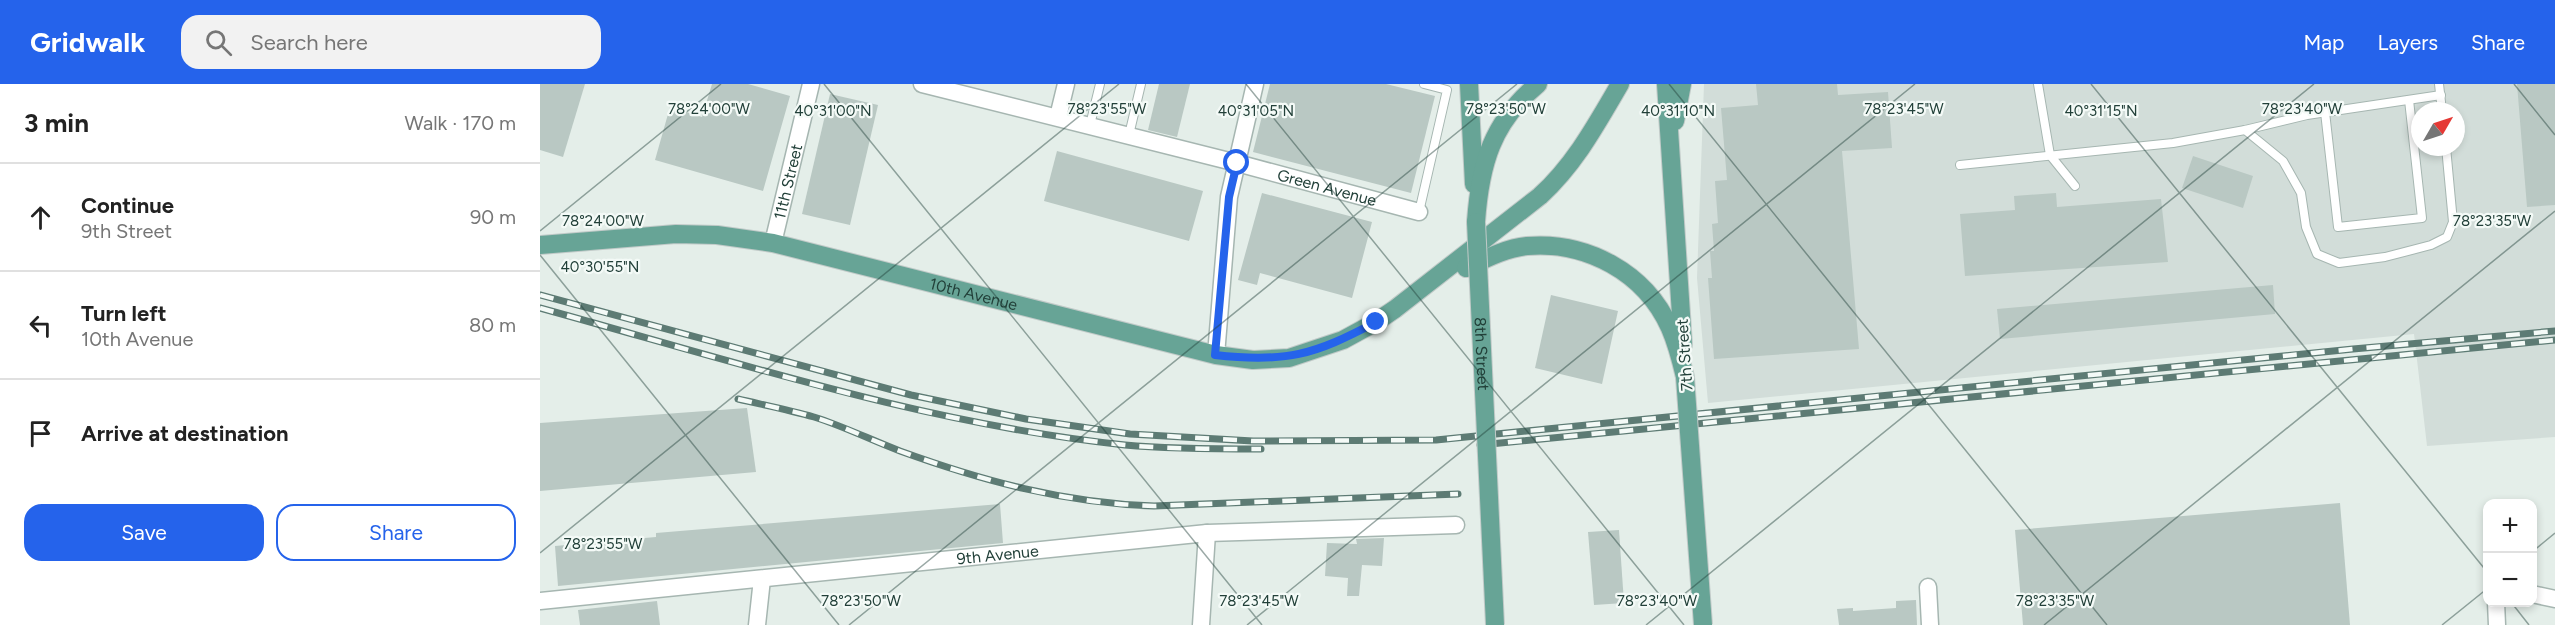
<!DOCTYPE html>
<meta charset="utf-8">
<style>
:root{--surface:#fff;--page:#f2f2f2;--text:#222;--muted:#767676;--line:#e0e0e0;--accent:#2563eb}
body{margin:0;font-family:Figtree,sans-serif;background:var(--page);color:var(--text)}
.controls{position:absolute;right:18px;bottom:18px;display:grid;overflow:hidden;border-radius:12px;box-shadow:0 3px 9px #0003}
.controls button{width:54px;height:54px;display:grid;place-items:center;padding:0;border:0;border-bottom:2px solid var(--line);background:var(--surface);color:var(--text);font:30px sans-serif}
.compass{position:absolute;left:1871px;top:18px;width:54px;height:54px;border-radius:50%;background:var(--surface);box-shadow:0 3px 9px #0003;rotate:51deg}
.stop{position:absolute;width:18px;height:18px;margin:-14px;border:4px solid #2563eb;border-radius:50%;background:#fff}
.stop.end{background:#2563eb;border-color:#fff;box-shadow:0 2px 6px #0008}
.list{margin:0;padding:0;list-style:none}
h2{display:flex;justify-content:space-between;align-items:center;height:78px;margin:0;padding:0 24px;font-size:26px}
h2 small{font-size:20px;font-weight:400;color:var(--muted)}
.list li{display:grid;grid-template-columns:39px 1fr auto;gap:18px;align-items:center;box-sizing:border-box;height:108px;padding:0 24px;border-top:2px solid var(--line)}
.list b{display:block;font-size:22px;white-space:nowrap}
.list p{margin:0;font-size:20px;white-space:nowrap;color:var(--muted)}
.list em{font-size:20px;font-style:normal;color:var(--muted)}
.actions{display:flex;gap:12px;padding:18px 24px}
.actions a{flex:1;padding:14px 0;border:2px solid var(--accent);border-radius:18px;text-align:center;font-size:21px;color:var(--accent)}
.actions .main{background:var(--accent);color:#fff}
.icon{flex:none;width:33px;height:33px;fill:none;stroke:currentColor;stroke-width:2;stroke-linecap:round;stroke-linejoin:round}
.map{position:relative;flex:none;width:2015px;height:541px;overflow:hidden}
header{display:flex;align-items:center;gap:36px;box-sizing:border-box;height:84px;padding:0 30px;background:var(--accent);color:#fff}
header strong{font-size:28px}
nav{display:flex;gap:33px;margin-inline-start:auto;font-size:21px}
.search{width:420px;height:54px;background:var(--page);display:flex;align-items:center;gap:15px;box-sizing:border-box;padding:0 21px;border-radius:18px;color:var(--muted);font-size:22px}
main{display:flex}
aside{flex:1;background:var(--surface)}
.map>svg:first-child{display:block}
</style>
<header>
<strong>Gridwalk</strong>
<div class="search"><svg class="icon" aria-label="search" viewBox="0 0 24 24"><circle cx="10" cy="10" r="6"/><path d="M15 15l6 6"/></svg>Search here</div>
<nav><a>Map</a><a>Layers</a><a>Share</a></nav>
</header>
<main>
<aside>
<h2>3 min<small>Walk · 170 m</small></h2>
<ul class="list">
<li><svg class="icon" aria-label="ahead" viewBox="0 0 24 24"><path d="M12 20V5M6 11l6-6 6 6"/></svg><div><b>Continue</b><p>9th Street</p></div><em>90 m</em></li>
<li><svg class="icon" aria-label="left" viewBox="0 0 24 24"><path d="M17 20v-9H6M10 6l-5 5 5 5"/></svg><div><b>Turn left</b><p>10th Avenue</p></div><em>80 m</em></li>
<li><svg class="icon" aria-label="arrive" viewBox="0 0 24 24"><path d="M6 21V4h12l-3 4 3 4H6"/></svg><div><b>Arrive at destination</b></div></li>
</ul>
<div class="actions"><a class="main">Save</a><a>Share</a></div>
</aside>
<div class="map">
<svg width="2015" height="541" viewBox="0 0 2015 541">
<rect width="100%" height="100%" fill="#e4eee9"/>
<path fill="#d2ddd9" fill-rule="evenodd" d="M 1164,0 L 2015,0 L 2015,353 L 1887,362 L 1874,250 L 1168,319 L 1157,194 ZM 1880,27 L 1916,27 L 1916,63 L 1880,63 Z"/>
<g fill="#b9c8c3">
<path d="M 0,0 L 45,0 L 23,73 L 0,66 Z"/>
<path d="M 172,0 L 208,0 L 250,12 L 223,107 L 115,76 L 130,23 L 162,33 Z"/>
<path d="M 619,0 L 650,0 L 637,53 L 608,46 Z"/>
<path d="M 730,0 L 846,0 L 895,12 L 871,109 L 713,68 Z"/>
<path d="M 1216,0 L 1297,0 L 1298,11 L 1348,8 L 1352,64 L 1302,67 L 1319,265 L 1174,275 L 1168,194 L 1172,194 L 1170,167 L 1174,167 L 1172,140 L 1178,139 L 1175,97 L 1187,96 L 1181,24 L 1218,21 Z"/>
<path d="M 1977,0 L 2015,0 L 2015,121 L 1987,123 Z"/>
<path d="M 290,10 L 338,21 L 310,141 L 262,130 Z"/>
<path d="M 517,67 L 663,107 L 649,157 L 504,117 Z"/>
<path d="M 1653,72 L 1713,92 L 1703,124 L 1642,104 Z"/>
<path d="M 722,109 L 832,138 L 812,214 L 720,189 L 717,201 L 698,196 Z"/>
<path d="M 1516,109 L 1517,123 L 1621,115 L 1628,178 L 1425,192 L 1420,130 L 1475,126 L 1474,112 Z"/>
<path d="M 1733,201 L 1735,230 L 1460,255 L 1457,225 Z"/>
<path d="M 1011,211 L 1078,227 L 1062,300 L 995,284 Z"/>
<path d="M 207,324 L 216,388 L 0,407 L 0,339 Z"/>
<path d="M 1800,419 L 1810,541 L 1483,541 L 1475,446 Z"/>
<path d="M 460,420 L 463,459 L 18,502 L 15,462 L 116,453 L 116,449 Z"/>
<path d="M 1079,446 L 1084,519 L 1054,521 L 1048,448 Z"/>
<path d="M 844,454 L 842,482 L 822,481 L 819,512 L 807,512 L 808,494 L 785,492 L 787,459 L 817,460 L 816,455 Z"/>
<path d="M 1376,516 L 1377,541 L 1299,541 L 1297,525 L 1313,524 L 1313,527 L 1356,524 L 1356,517 Z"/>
<path d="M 117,517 L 120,541 L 40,541 L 38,526 Z"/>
</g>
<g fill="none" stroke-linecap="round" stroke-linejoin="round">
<defs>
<g id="lane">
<path d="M 1498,0 L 1510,71 L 1535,102"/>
<path d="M 1899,0 L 1902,27"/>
<path d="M 1785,28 L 1798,143 L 1882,134 L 1869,16"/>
<path d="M 550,41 L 560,0"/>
<path d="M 1705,46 L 1743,77 L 1761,109 L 1766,143 L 1777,170 L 1799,179 L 1845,173 L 1891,161 L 1907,153 L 1913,138 L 1906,63"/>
<path d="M 589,51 L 601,0"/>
<path d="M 1420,81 L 1633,59 L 1705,46 L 1767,31 L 1901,11"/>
<path d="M 879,128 L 907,6 L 884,0"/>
</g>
<g id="street">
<path id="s1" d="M 382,0 L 697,79 L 879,128"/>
<path d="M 518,33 L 526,0"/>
<path id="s2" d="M 233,159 L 271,0"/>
<path d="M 676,271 L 689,113 L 715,0"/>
<path d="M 1388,503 L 1390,541"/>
<path d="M 1992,510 L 2015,515"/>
<path id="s3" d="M 0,517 L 667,449 L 916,441"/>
<path d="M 1956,518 L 1957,541"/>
<path d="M 217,541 L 222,495"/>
<path d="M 661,541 L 667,449"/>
</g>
<g id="primary">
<path d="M 929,0 L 934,100"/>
<path d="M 1126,0 L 1143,261"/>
<path d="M 1135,37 L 1142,0"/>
<path d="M 936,138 C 940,80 952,38 998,0"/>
<path id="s4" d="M 0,161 L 136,150 L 177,151 L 233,159 L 676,271 L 713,276 L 749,274 L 803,256 L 836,238 L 855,225 L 1000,112 C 1035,80 1056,41 1080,0"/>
<path d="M 926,184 C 945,175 966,164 987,162 C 1046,157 1105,188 1130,244 C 1137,260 1141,276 1145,293"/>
</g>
</defs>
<use href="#lane" stroke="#a6b6b1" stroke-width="10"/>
<use href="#street" stroke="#a6b6b1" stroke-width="19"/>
<use href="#primary" stroke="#c1cac8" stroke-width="20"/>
<use href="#lane" stroke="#fff" stroke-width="8"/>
<use href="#street" stroke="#fff" stroke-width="16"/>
<use href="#primary" stroke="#67a496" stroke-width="18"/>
<defs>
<g id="rail">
<path d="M 0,211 L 371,311 L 486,335 L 590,350 L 713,357 L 896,356 L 1813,265 L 2015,247"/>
<path d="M 0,224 C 193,277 385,340 585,361 C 629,365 676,365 721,365"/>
<path d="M 198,315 C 224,321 249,326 274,333 C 303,342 331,356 360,367 C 443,397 524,419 614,422 L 918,410"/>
<path d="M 940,361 L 2015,256"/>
</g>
</defs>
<use href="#rail" stroke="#5d7b74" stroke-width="7"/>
<use href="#rail" stroke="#f4faf7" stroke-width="4.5" stroke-dasharray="14" stroke-linecap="butt"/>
<defs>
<g id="primary-bridge">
<path id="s5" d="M 936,138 L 955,541"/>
<path d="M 1145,293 L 1163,541"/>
</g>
</defs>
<use href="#primary-bridge" stroke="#c1cac8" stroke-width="20" stroke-linecap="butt"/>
<use href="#primary-bridge" stroke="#67a496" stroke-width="18"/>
</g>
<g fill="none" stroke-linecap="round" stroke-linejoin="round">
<path stroke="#2563eb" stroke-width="8" d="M 697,79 L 689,113 L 675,271 C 746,279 774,271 836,238"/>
</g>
<path fill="none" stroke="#224039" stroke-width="1.5" stroke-opacity="0.45" d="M 284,0 L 722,541M 706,0 L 1144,541M 1129,0 L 1567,541M 1551,0 L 1948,489M 1974,0 L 2015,51M 0,147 L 181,0M 0,171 L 299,541M 1992,468 L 2015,449M 0,469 L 579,0M 1971,518 L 1989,541M 309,541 L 977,0M 707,541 L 1375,0M 1106,541 L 1774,0M 1504,541 L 2015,127M 1902,541 L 1948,504"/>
<g text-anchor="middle" stroke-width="4.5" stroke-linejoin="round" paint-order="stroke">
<g font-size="16" fill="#224039" stroke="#f4faf7">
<text dy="6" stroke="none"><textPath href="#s2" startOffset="63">11th Street</textPath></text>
<text dy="6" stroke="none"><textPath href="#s1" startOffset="418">Green Avenue</textPath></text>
<text dy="6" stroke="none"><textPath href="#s4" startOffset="441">10th Avenue</textPath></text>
<text dy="6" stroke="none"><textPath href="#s5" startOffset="132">8th Street</textPath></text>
<text transform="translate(1144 271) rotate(-94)" y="6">7th Street</text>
<text dy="6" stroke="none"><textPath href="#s3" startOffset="460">9th Avenue</textPath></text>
</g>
</g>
<g font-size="15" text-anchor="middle" fill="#224039" stroke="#f4faf7" stroke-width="4.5" stroke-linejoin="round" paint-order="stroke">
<text x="169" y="30">78°24'00"W</text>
<text x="567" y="30">78°23'55"W</text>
<text x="1762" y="30">78°23'40"W</text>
<text x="966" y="30">78°23'50"W</text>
<text x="1364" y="30">78°23'45"W</text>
<text x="293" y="32">40°31'00"N</text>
<text x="716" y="32">40°31'05"N</text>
<text x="1138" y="32">40°31'10"N</text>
<text x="1561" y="32">40°31'15"N</text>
<text x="1952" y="142">78°23'35"W</text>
<text x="63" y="142">78°24'00"W</text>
<text x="60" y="188">40°30'55"N</text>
<text x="63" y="465">78°23'55"W</text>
<text x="321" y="522">78°23'50"W</text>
<text x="719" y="522">78°23'45"W</text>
<text x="1117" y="522">78°23'40"W</text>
<text x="1515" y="522">78°23'35"W</text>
</g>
</svg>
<div class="controls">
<button>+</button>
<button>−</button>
</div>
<svg class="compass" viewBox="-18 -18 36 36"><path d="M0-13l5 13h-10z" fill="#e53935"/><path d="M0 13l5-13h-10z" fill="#767676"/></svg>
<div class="stop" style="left:697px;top:79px"></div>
<div class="stop end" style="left:836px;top:238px"></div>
</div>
</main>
